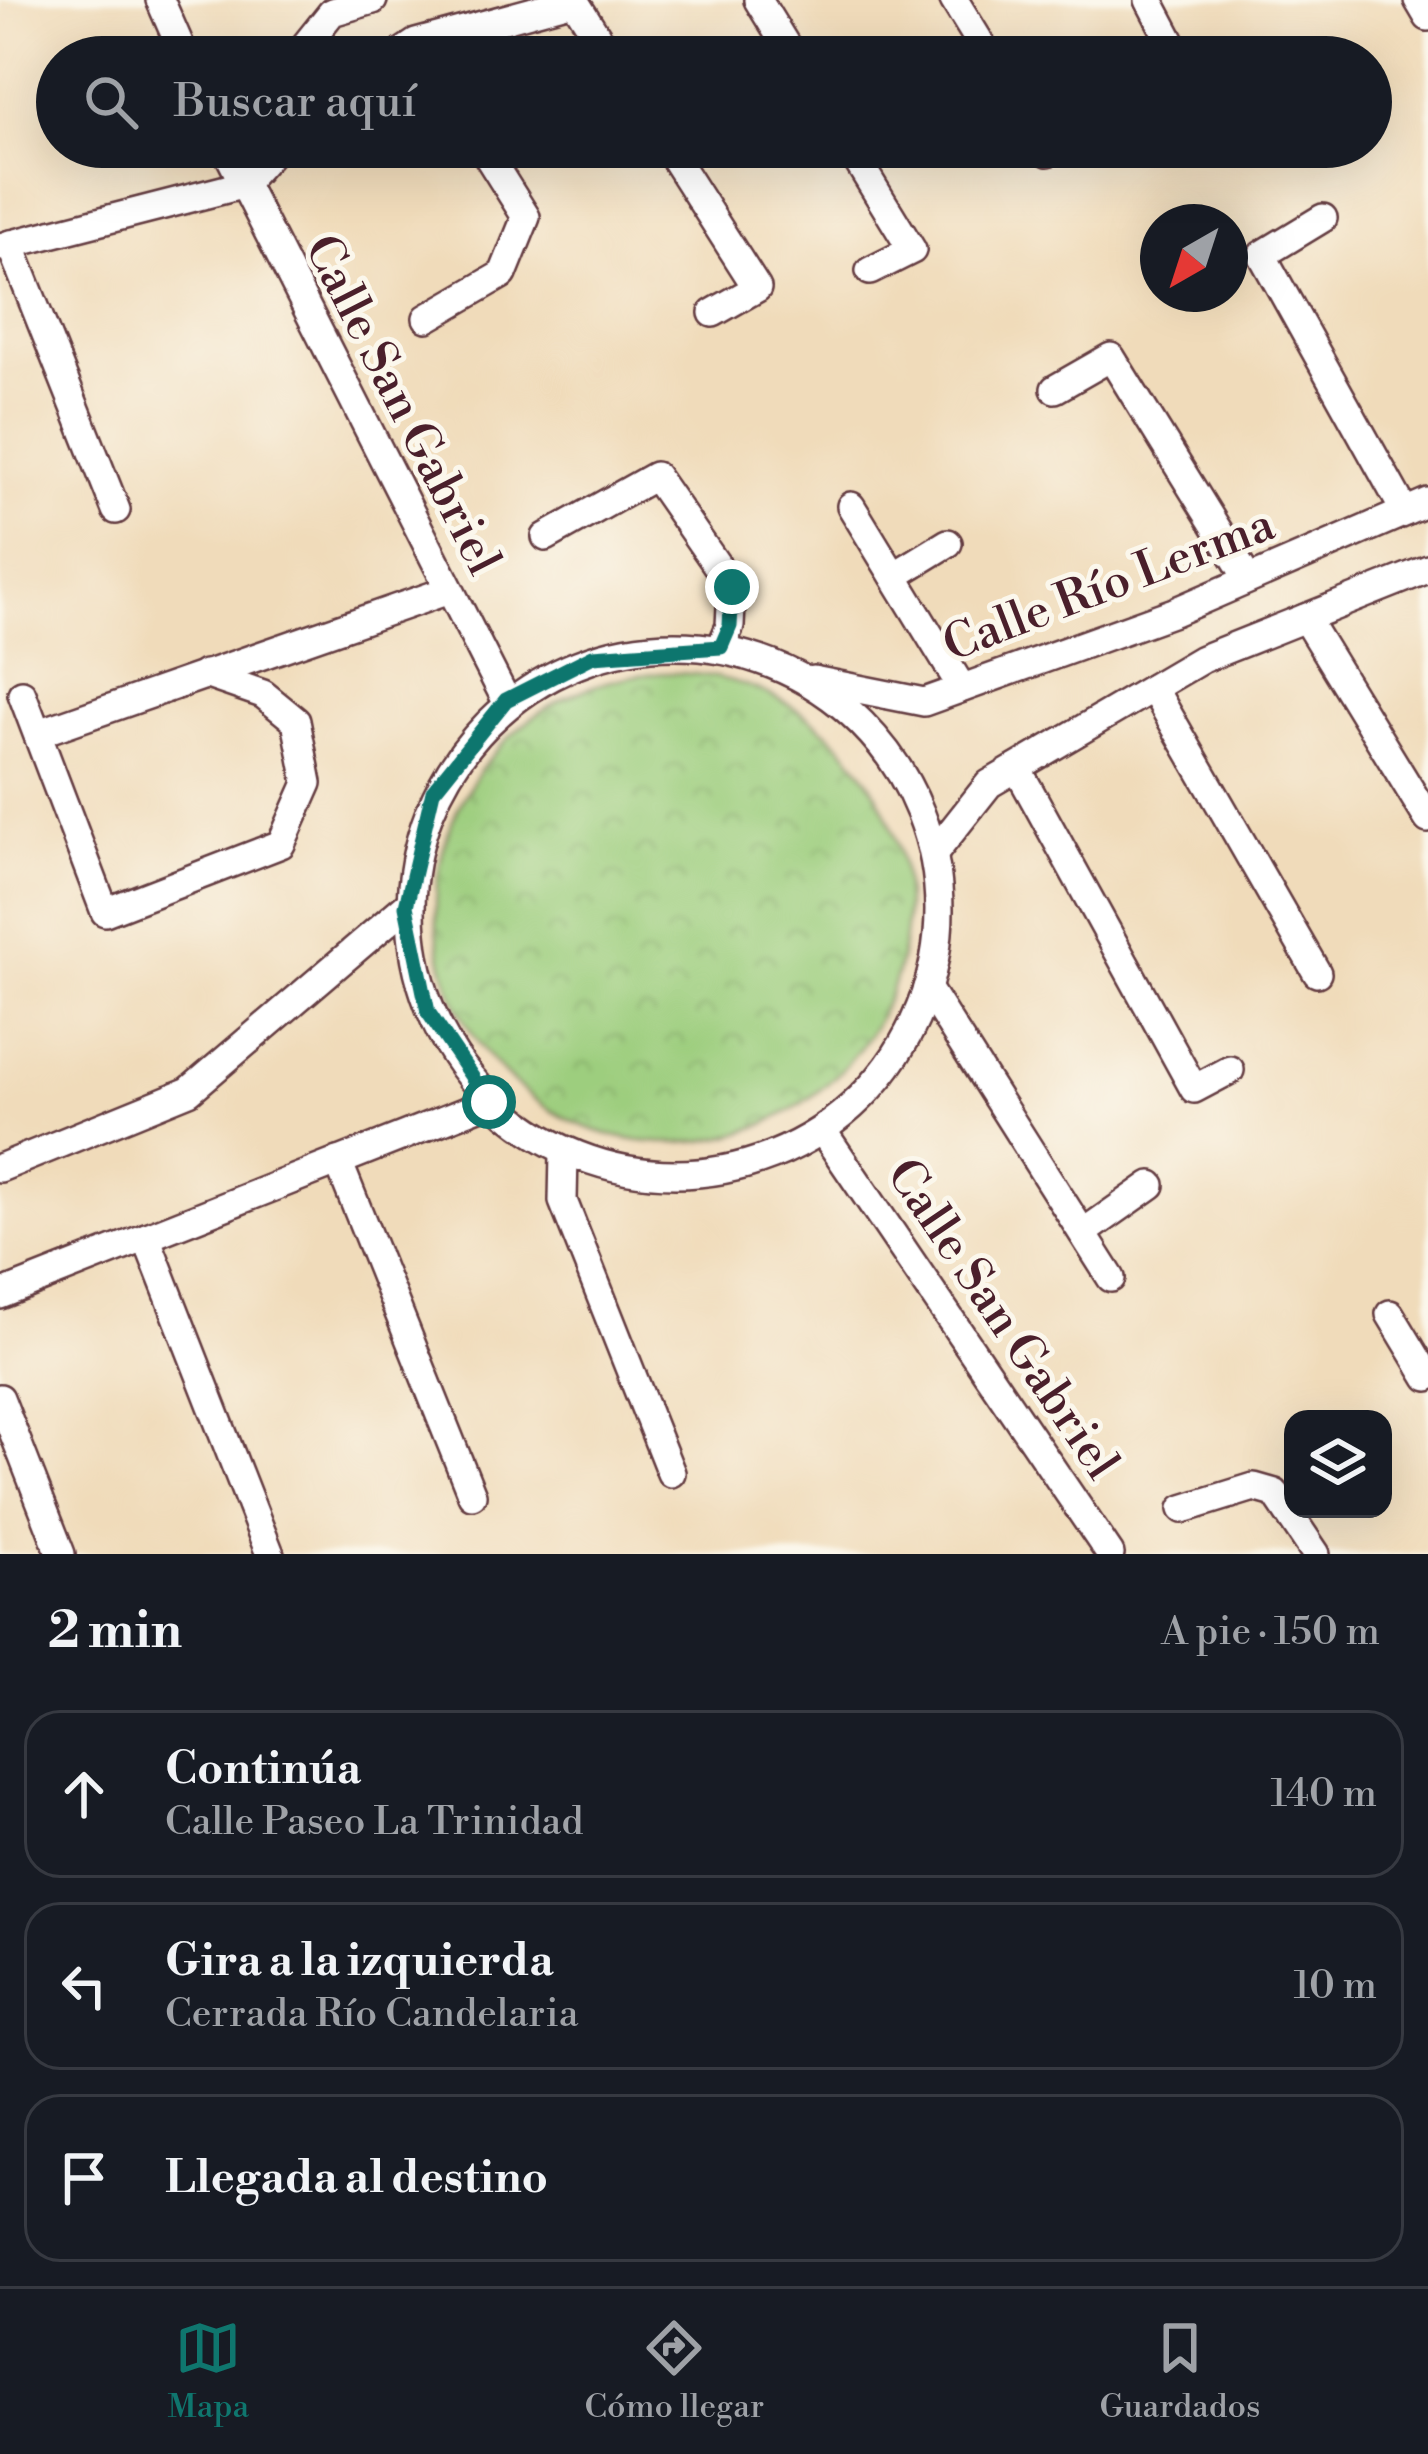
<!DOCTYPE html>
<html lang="es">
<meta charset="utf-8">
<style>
:root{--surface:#171b24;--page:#20242c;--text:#f1f3f6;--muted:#9ea1a6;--line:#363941;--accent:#0f766e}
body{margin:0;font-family:"Libre Bodoni",serif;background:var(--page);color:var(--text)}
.controls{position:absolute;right:36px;bottom:36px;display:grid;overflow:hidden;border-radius:24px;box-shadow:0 12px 48px #0002}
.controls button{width:108px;height:108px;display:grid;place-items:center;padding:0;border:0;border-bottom:3px solid var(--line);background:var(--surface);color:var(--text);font:60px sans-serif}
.compass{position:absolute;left:1140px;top:204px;width:108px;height:108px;border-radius:50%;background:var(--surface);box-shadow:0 12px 48px #0002;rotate:219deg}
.stop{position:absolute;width:36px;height:36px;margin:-27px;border:9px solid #0f766e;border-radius:50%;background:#fff}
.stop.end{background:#0f766e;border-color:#fff;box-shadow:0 3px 12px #0008}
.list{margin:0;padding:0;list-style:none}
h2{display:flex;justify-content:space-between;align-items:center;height:156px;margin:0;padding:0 48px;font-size:51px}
h2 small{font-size:39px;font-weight:400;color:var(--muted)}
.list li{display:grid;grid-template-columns:78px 1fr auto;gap:36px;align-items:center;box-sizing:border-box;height:168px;margin:0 24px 24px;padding:0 24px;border:3px solid var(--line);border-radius:36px}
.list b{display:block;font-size:45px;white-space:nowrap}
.list p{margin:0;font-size:39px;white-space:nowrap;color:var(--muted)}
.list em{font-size:39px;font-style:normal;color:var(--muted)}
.icon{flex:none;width:66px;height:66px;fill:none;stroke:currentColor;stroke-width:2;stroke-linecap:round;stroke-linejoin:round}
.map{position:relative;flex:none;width:1428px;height:1554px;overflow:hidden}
.search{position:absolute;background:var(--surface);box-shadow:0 12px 48px #0002;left:36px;right:36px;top:36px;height:132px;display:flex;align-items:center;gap:30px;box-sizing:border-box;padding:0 42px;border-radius:66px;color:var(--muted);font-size:45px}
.sheet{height:732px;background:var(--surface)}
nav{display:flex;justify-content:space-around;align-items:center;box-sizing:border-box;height:168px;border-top:3px solid var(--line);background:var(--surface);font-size:33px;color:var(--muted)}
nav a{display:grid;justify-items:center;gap:6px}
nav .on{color:var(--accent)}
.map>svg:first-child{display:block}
</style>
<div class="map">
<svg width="1428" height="1554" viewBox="0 0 1428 1554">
<defs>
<pattern id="park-crowns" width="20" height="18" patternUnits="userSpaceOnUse" patternTransform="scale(3)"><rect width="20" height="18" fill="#9dce7e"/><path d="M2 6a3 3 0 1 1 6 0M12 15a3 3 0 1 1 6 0" fill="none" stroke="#89b06d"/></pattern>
</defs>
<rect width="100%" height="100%" fill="#fbf7ec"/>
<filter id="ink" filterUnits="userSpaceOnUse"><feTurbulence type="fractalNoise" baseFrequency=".00833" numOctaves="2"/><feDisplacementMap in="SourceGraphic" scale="24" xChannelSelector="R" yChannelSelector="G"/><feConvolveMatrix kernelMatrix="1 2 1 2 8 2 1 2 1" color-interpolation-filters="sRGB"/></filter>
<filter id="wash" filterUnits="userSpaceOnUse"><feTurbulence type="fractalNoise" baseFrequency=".004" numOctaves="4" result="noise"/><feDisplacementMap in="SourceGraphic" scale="48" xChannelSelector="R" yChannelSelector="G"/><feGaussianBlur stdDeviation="2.7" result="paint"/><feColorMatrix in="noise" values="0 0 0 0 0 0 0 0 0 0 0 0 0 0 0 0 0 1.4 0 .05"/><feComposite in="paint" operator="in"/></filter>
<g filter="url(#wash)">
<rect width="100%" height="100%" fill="#f0dbba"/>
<circle fill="url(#park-crowns)" stroke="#747654" stroke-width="3" cx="671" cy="908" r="235"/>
</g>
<g filter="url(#ink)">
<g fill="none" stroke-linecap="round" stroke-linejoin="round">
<defs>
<g id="minor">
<path d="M 160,0 L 185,57"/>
<path d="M 758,0 L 793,57"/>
<path d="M 954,0 L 989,57"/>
<path d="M 1149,0 L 1179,57"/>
<path d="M 1418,0 L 1428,17"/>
<path d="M 296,57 L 332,12 L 373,0"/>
<path d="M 395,57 L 416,43 L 574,0 L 610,57"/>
<path d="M 1270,57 L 1275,54"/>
<path d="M 225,147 L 506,700"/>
<path d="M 667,147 L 757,288 L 713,313"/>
<path d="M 849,147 L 912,250 L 870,271"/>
<path d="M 1044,147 L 1048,152 L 1058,147"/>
<path d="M 1323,218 L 1262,255 L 1405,512"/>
<path d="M 10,244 L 116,510"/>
<path d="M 0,247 L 242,185 L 276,147"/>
<path d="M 427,318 L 503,274 L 526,217 L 482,147"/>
<path d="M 1055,389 L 1111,357 L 1248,579"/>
<path d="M 851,506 L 962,688"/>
<path d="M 546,537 L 655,476 L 732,587 L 730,626 L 721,647"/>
<path d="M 894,576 L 948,543"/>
<path d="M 1305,618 L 1428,819"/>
<circle cx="675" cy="910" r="264"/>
<path d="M 813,680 L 924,702 L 1174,612 L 1428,502"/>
<path d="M 1153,688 L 1317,973"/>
<path d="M 22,694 L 105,912 L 281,844 L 308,783 L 296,721 L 263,694 L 205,674"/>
<path d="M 39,733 L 449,590"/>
<path d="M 1017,768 L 1194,1089 L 1230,1070"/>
<path d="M 936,851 L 989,784 L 1202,659 L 1428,569"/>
<path d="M 927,988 L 1111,1278"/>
<path d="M 824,1133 L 1110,1554"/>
<path d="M 564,1153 L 563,1201 L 671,1473"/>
<path d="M 338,1161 L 472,1495"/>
<path d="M 0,1168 L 189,1091 L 406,906"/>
<path d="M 1083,1233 L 1151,1185"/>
<path d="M 146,1237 L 270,1554"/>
<path d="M 0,1295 L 489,1102"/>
<path d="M 1390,1314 L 1428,1377"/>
<path d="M 0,1398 L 61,1554"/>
<path d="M 1183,1509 L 1254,1487 L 1275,1493 L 1316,1554"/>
</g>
</defs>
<use href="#minor" stroke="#633b40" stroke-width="32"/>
<use href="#minor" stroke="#fff" stroke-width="27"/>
</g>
</g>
<g fill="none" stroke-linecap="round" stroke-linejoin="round" filter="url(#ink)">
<path stroke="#0f766e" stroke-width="15" d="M 489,1102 L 428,1012 L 406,906 L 433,791 L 506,700 L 593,656 L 721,647 L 730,626 L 732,587"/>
</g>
<g text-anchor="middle" stroke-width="10" stroke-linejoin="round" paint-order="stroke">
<g font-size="48" fill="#4a1f2b" stroke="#fbf7ec">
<text transform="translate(404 404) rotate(63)" y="17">Calle San Gabriel</text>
<text transform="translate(1108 583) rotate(-21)" y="17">Calle Río Lerma</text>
<text transform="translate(1004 1318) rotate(56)" y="17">Calle San Gabriel</text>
</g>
</g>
</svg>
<div class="controls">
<button><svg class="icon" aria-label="layers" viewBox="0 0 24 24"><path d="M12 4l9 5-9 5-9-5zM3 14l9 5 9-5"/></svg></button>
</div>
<svg class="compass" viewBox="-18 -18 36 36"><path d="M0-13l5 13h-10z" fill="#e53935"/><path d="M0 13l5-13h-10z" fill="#9ea1a6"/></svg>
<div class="stop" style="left:489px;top:1102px"></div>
<div class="stop end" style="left:732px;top:587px"></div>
<div class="search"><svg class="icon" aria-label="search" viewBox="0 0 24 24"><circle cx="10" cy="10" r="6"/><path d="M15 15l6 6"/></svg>Buscar aquí</div>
</div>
<section class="sheet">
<h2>2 min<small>A pie · 150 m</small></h2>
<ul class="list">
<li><svg class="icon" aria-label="ahead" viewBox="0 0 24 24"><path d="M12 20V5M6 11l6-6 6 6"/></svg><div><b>Continúa</b><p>Calle Paseo La Trinidad</p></div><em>140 m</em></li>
<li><svg class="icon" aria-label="left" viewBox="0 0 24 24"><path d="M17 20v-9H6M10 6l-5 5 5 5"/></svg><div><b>Gira a la izquierda</b><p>Cerrada Río Candelaria</p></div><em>10 m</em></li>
<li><svg class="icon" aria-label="arrive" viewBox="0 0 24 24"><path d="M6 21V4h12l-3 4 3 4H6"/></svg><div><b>Llegada al destino</b></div></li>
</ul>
</section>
<nav>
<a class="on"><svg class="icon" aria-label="map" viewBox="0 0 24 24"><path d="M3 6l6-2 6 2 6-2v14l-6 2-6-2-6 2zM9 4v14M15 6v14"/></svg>Mapa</a>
<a><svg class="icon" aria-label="directions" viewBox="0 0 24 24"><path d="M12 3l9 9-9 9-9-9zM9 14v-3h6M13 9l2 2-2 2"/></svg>Cómo llegar</a>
<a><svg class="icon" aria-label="saved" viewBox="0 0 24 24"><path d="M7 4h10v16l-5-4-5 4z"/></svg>Guardados</a>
</nav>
